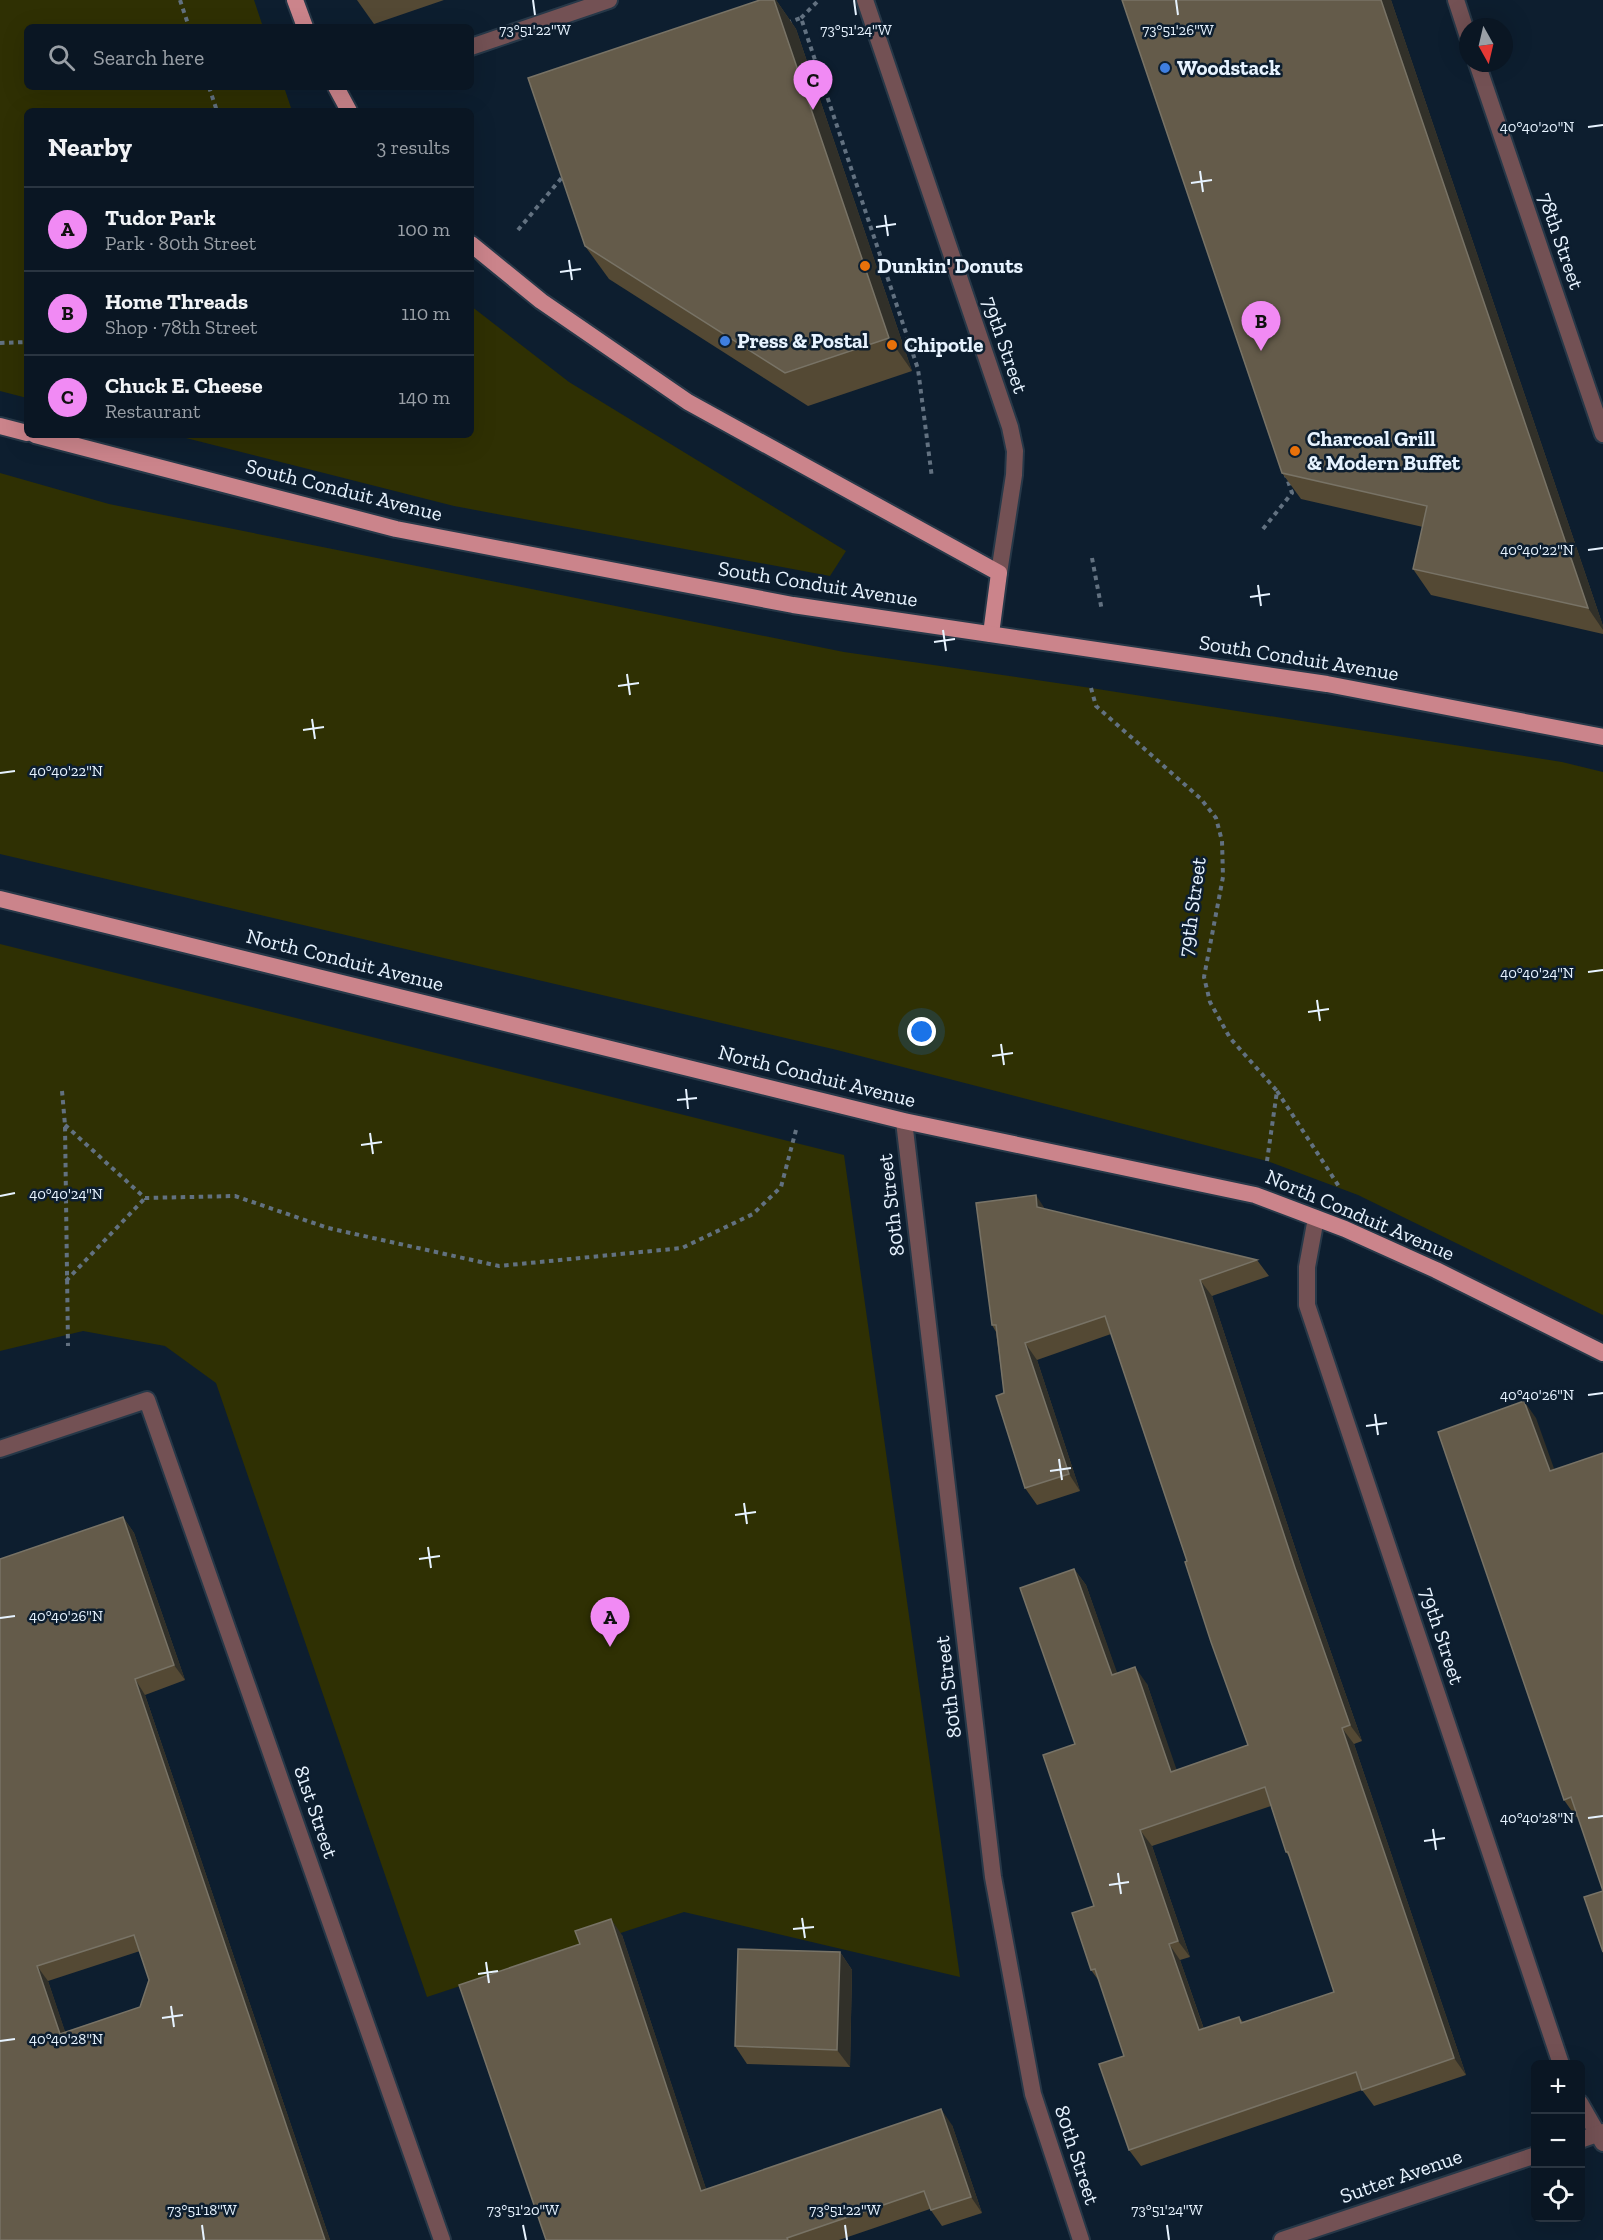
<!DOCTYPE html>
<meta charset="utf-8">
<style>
:root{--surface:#0a1623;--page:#182330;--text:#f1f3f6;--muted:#999fa6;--line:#2a3541;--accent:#f18af4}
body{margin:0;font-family:"Zilla Slab",serif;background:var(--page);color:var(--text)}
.controls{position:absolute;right:18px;bottom:18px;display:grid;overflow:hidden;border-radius:9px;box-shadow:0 6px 24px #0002}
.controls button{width:54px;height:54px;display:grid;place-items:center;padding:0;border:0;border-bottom:2px solid var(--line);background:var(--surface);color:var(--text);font:30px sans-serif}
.compass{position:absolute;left:1459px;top:18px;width:54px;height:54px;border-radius:50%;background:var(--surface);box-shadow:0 6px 24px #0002;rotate:172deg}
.you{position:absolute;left:922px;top:1032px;width:21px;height:21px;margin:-15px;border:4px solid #fff;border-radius:50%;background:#1a73e8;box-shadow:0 0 0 9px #1a73e833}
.badge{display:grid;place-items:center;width:39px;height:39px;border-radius:50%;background:var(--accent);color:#111;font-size:20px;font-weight:700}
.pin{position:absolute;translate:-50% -50px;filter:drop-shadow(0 2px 3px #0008)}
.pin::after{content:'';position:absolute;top:32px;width:21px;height:18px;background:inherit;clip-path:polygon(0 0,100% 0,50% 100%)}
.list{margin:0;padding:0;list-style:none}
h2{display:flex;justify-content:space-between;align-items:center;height:78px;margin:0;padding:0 24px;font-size:26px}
h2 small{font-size:20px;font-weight:400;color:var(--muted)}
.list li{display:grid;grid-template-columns:39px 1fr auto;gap:18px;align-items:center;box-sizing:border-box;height:84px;padding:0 24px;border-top:2px solid var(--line)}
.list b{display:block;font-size:22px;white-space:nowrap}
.list p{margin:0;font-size:20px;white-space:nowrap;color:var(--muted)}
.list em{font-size:20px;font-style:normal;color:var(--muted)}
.icon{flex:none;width:33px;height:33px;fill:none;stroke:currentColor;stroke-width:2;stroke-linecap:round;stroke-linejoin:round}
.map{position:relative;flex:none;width:1603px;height:2240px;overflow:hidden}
.search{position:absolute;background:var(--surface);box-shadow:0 6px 24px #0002;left:24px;top:24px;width:450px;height:66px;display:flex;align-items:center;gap:15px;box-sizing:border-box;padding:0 21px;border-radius:9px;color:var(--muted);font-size:22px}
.panel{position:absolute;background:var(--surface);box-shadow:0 6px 24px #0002;left:24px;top:108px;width:450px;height:330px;border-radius:9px}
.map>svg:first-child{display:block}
</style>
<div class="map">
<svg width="1603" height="2240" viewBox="0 0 1603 2240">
<rect width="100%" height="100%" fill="#0d1e2f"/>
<g fill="#2f3003">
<path d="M 0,0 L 254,0 L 263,27 L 27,27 L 27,87 L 284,87 L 292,111 L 27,111 L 27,398 L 0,391 Z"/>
<path d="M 471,306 L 569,382 L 846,551 L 830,576 L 454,506 L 174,435 L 471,435 Z"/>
<path d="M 0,473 L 109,504 L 844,652 L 1091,688 L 1562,762 L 1603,772 L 1603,1315 L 1358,1195 L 1267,1161 L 837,1050 L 0,854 Z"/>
<path d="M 0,944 L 844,1155 L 960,1977 L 684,1912 L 427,1997 L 216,1383 L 165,1346 L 83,1331 L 0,1351 Z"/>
</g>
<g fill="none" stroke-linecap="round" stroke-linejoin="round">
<defs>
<g id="service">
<path d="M 865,0 L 1010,427 L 1015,451 L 1014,475 L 999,573"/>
<path d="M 471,47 L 609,0"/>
</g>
<g id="minor">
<path d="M 1456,0 L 1468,37"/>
<path d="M 1477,63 L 1603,434"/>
<path d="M 904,1121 L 993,1877 L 1033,2094 L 1081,2240"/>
<path d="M 1316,1218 L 1307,1267 L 1307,1305 L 1561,2064"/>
<path d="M 0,1449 L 147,1400 L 442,2240"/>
<path d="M 1580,2103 L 1603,2143"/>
</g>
<g id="tertiary">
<path d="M 1580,2140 L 1603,2132"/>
<path d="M 1282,2240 L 1536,2155"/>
</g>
<g id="primary">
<path d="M 295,0 L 305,27"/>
<path d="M 336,87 L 349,111"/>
<path d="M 471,244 L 541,301 L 688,402 L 999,573 L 991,634"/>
<path d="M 0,426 L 27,433"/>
<path d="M 35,435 L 396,529 L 793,605 L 1327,684 L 1603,737"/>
<path d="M 0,899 L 904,1121 L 1255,1195 L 1345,1229 L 1436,1270 L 1603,1353"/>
</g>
</defs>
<use href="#service" stroke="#273848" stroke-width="20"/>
<use href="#minor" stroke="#273848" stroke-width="20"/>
<use href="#tertiary" stroke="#273848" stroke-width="20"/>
<use href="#primary" stroke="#273848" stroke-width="20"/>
<g stroke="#627180" stroke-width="4" stroke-dasharray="4.5 4.5" stroke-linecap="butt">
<path d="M 180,0 L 189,27"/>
<path d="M 801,18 L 819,0"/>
<path d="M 787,23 L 801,18 L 918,369 L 932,478"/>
<path d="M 209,87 L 217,111"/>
<path d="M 518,230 L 564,175"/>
<path d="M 0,343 L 27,342"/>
<path d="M 1263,529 L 1292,493 L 1286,475"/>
<path d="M 1092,558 L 1102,611"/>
<path d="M 1091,688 L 1096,706 L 1201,799 L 1216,818 L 1222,841 L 1223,877 L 1204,977 L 1210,1002 L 1230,1038 L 1277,1091 L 1267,1161"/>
<path d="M 62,1091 L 65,1125 L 68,1346"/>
<path d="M 1277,1091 L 1340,1188"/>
<path d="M 65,1125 L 145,1198 L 235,1196 L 328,1228 L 499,1266 L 682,1248 L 753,1214 L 781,1187 L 796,1130"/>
<path d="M 66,1281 L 145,1198"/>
</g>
<use href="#service" stroke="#735154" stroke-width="16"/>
<use href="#minor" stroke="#735154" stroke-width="16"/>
<use href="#tertiary" stroke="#735154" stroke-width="16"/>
<use href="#primary" stroke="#cb848b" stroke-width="16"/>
</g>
<g fill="#544934" fill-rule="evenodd">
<path d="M 357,0 L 444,0 L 374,24 Z"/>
<path d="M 760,0 L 776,0 L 796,29 L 912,371 L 808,406 L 609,279 L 585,246 Z"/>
<path d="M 1122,0 L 1391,0 L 1603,626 L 1603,634 L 1431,595 L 1413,569 L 1423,527 L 1301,499 L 1282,473 Z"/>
<path d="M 1045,1209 L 1257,1260 L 1269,1276 L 1212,1296 L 1307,1584 L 1362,1741 L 1354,1744 L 1466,2075 L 1374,2106 L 1362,2090 L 1141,2166 L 1129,2150 L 1124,2056 L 1099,1981 L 1091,1970 L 1094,1906 L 1075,1744 L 1074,1569 L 1086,1585 L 1117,1674 L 1147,1684 L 1176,1770 L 1248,1745 L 1111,1334 L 1037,1360 L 1080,1491 L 1037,1505 L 1025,1488 L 1004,1393 L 996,1332 L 992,1325 ZM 1271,1806 L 1286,1852 L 1290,1858 L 1334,1992 L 1243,2022 L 1239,2017 L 1204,2029 L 1180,1960 L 1190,1957 L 1152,1846 Z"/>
<path d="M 1536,1418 L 1603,1891 L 1578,1816 L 1576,1817 L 1564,1800 Z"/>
<path d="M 123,1517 L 134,1533 L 185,1680 L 145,1695 L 330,2240 L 0,2240 L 0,1559 ZM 140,1951 L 149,1980 L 140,2007 L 65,2032 L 48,1981 Z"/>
<path d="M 622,1935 L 706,2189 L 952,2125 L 982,2213 L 942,2226 L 930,2209 L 839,2240 L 546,2240 Z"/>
<path d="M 840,1952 L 852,1970 L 850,2067 L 747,2064 L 735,2046 Z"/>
</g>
<g fill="#313029">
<path d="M 774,0 L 776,0 L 796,29 L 912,371 L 889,338 Z"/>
<path d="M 1381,0 L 1391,0 L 1603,626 L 1603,630 L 1588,608 Z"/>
<path d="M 1036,1195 L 1047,1212 L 1037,1207 Z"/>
<path d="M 1200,1280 L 1212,1296 L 1307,1584 L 1362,1741 L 1350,1725 L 1295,1568 Z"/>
<path d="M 1025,1343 L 1037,1360 L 1080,1491 L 1069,1474 Z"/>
<path d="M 1524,1401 L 1536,1418 L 1561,1488 L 1550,1471 Z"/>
<path d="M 123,1517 L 134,1533 L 185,1680 L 174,1665 Z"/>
<path d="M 1074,1569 L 1086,1585 L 1124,1692 L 1112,1675 Z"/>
<path d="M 1135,1667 L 1147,1684 L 1183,1788 L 1171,1772 Z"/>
<path d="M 135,1679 L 145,1695 L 330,2240 L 325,2240 Z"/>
<path d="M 1342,1728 L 1354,1744 L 1466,2075 L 1454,2058 Z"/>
<path d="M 1140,1830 L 1152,1846 L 1190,1957 L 1178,1941 Z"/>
<path d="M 611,1919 L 622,1935 L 712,2207 L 701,2191 Z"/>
<path d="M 1169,1944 L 1180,1960 L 1210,2047 L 1199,2030 Z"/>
<path d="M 840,1952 L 852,1970 L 850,2067 L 837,2050 Z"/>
<path d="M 37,1966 L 48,1981 L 71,2049 L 60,2034 Z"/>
<path d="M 941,2109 L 952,2125 L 982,2213 L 971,2197 Z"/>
</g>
<g fill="#645b4a" stroke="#787366" stroke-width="1.5" fill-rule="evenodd">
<path d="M 760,0 L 774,0 L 889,338 L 785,373 L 585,246 L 528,78 Z"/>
<path d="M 1122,0 L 1381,0 L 1588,608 L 1413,569 L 1427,506 L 1282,473 Z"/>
<path d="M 1036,1195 L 1037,1207 L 1257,1260 L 1200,1280 L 1295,1568 L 1350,1725 L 1342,1728 L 1454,2058 L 1362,2090 L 1356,2072 L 1129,2150 L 1099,2064 L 1124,2056 L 1095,1969 L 1091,1970 L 1072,1913 L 1094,1906 L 1043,1755 L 1075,1744 L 1020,1588 L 1074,1569 L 1112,1675 L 1135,1667 L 1171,1772 L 1248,1745 L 1211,1642 L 1185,1562 L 1187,1561 L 1105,1316 L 1025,1343 L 1069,1474 L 1025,1488 L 996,1396 L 1004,1393 L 996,1325 L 992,1325 L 976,1203 ZM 1265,1787 L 1286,1852 L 1288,1852 L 1334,1992 L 1241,2023 L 1239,2017 L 1199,2030 L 1169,1944 L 1178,1941 L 1140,1830 Z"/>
<path d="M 1524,1401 L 1550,1471 L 1603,1453 L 1603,1952 L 1584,1897 L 1603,1891 L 1571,1797 L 1564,1800 L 1438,1432 Z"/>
<path d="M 123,1517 L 174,1665 L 135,1679 L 325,2240 L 0,2240 L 0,1559 ZM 134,1935 L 149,1980 L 140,2007 L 60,2034 L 37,1966 Z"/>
<path d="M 611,1919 L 701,2191 L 941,2109 L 971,2197 L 931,2210 L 924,2191 L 787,2238 L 788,2240 L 546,2240 L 459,1985 L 580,1944 L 575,1931 Z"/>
<path d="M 738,1949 L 840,1952 L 837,2050 L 735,2046 Z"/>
</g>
<path fill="none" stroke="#e7f3ff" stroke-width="2" d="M 533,0 L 535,15M 854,0 L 856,15M 1176,0 L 1178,15M 1588,127 L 1603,125M 1200,171 L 1203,192M 1191,183 L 1212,180M 885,215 L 888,236M 876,227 L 896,224M 569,260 L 572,280M 560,272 L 581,269M 1588,550 L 1603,548M 1258,585 L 1261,606M 1250,597 L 1270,594M 943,630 L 946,651M 934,642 L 955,639M 627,674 L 630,695M 618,686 L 639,683M 312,719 L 315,739M 303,730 L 324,727M 0,773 L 15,771M 1588,972 L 1603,970M 1317,1000 L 1320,1021M 1308,1012 L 1329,1009M 1001,1044 L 1004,1065M 992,1056 L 1013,1053M 686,1089 L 688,1109M 677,1100 L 697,1098M 370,1133 L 373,1154M 361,1145 L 382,1142M 0,1196 L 15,1193M 1588,1395 L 1603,1393M 1375,1414 L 1378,1435M 1366,1426 L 1387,1423M 1059,1459 L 1062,1480M 1050,1471 L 1071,1468M 744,1503 L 747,1524M 735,1515 L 756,1512M 428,1547 L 431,1568M 419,1559 L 440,1556M 0,1618 L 15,1616M 1588,1818 L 1603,1816M 1433,1829 L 1436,1850M 1424,1841 L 1445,1838M 1118,1873 L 1121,1894M 1109,1885 L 1129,1882M 802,1918 L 805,1938M 793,1929 L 814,1927M 486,1962 L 489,1983M 478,1974 L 498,1971M 171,2006 L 174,2027M 162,2018 L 183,2015M 0,2041 L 15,2039M 202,2225 L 204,2240M 523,2225 L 526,2240M 845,2225 L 847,2240M 1167,2225 L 1169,2240"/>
<g fill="#3f7fe0" stroke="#0d1e2f" stroke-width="2">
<circle cx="1165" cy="68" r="6"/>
<circle cx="725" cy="341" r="6"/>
</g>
<g fill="#e8710a" stroke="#0d1e2f" stroke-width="2">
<circle cx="865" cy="266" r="6"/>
<circle cx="892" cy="345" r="6"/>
<circle cx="1295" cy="451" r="6"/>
</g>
<g text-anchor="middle" stroke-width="5" stroke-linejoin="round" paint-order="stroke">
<g font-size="21" font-weight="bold" fill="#e7f3ff" stroke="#0d1e2f" text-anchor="start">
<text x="1177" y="75">Woodstack</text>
<text x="877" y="273">Dunkin' Donuts</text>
<text x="737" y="348">Press &amp; Postal</text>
<text x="904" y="352">Chipotle</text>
<text x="1307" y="446">Charcoal Grill<tspan x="1307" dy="24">&amp; Modern Buffet</tspan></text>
</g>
<g font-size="21" fill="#e7f3ff" stroke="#0d1e2f">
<text transform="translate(1561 241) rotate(71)" y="7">78th Street</text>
<text transform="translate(1005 345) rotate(71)" y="7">79th Street</text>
<text transform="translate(344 490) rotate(14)" y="7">South Conduit Avenue</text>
<text transform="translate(818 584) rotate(9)" y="7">South Conduit Avenue</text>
<text transform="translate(1299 658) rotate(9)" y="7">South Conduit Avenue</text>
<text transform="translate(1192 907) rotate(-82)" y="7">79th Street</text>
<text transform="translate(345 960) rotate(14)" y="7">North Conduit Avenue</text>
<text transform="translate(817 1076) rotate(14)" y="7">North Conduit Avenue</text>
<text transform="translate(891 1205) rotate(-97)" y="7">80th Street</text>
<text transform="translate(1360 1215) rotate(23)" y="7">North Conduit Avenue</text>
<text transform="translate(1442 1636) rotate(72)" y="7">79th Street</text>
<text transform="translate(948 1687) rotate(-97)" y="7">80th Street</text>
<text transform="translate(316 1812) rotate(71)" y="7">81st Street</text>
<text transform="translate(1077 2155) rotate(72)" y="7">80th Street</text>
<text transform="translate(1401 2176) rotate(-19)" y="7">Sutter Avenue</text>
</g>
</g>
<g font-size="15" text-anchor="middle" fill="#e7f3ff" stroke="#0d1e2f" stroke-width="5" stroke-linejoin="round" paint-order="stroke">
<text x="535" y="35">73°51'22"W</text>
<text x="856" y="35">73°51'24"W</text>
<text x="1178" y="35">73°51'26"W</text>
<text x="1537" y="132">40°40'20"N</text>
<text x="1537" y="555">40°40'22"N</text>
<text x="66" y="776">40°40'22"N</text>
<text x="1537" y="978">40°40'24"N</text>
<text x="66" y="1199">40°40'24"N</text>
<text x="1537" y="1400">40°40'26"N</text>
<text x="66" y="1621">40°40'26"N</text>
<text x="1537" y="1823">40°40'28"N</text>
<text x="66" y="2044">40°40'28"N</text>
<text x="202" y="2215">73°51'18"W</text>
<text x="523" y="2215">73°51'20"W</text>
<text x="845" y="2215">73°51'22"W</text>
<text x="1167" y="2215">73°51'24"W</text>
</g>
</svg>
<div class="controls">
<button>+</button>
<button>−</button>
<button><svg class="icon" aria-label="locate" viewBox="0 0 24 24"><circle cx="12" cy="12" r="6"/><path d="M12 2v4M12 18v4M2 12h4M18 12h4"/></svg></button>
</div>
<svg class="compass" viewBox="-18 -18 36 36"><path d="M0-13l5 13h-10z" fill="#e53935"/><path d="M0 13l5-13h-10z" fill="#999fa6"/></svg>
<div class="you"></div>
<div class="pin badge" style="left:610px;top:1647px">A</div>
<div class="pin badge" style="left:1261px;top:351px">B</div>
<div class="pin badge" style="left:813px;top:110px">C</div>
<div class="search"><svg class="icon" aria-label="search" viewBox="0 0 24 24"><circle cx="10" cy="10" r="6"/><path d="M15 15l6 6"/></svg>Search here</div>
<section class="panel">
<h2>Nearby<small>3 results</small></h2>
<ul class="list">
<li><span class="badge">A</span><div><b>Tudor Park</b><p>Park · 80th Street</p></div><em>100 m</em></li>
<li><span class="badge">B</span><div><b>Home Threads</b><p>Shop · 78th Street</p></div><em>110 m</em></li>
<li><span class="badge">C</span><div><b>Chuck E. Cheese</b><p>Restaurant</p></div><em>140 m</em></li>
</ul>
</section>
</div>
